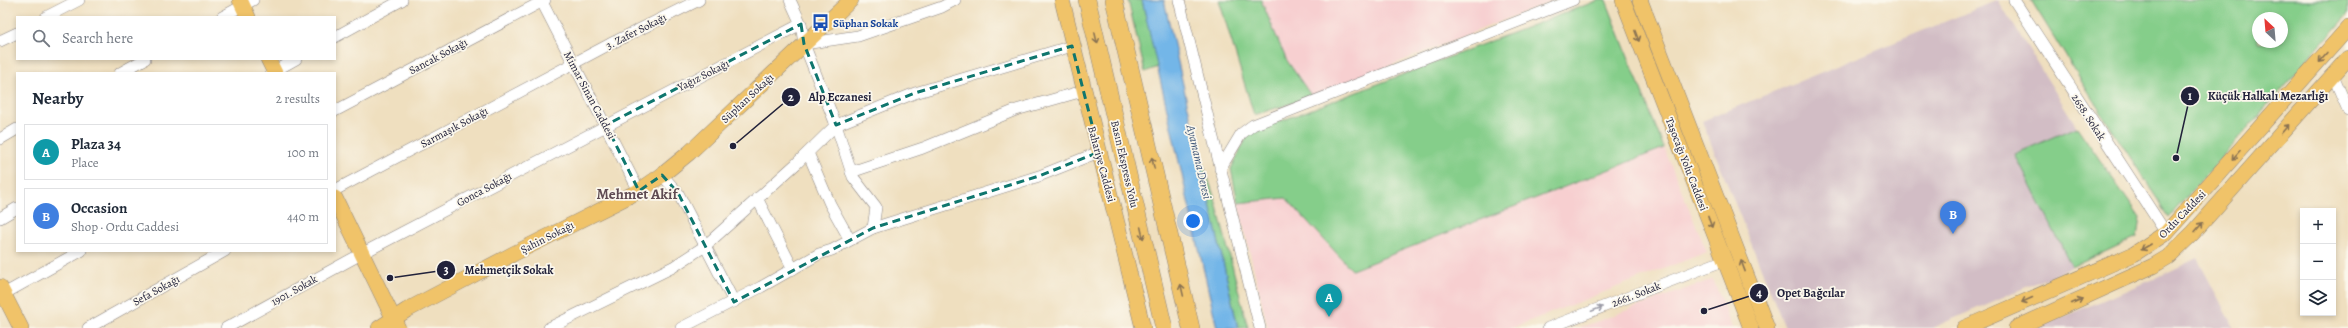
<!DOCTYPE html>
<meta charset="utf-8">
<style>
:root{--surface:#fff;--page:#f6f6f7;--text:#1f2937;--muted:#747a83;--line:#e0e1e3;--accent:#d1495b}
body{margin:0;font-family:Alegreya,serif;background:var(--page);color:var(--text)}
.controls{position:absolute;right:12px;bottom:12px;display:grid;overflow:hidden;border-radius:0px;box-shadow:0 2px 6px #0003}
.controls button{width:36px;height:36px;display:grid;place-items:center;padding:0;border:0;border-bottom:1px solid var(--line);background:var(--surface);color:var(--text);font:20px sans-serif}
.compass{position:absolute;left:2252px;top:12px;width:36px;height:36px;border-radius:50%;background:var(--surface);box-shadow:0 2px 6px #0003;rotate:334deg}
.you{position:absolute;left:1193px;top:221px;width:14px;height:14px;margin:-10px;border:3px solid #fff;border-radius:50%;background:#1a73e8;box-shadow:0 0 0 6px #1a73e833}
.badge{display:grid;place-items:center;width:26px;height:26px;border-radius:50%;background:var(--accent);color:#fff;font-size:13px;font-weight:700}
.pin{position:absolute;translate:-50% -33px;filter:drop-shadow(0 1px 2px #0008)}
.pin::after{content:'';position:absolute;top:21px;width:14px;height:12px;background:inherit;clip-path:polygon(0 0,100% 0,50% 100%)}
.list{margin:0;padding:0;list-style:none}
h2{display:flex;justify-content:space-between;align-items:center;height:52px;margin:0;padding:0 16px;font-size:17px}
h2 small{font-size:13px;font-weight:400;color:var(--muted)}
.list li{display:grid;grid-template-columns:26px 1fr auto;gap:12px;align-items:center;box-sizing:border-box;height:56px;margin:0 8px 8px;padding:0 8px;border:1px solid var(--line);border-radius:0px}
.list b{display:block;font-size:15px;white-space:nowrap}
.list p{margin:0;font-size:13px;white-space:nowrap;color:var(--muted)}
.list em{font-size:13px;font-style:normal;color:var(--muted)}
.icon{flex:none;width:22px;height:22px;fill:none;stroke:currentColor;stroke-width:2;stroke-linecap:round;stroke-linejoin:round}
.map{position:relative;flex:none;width:2348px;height:328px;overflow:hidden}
.search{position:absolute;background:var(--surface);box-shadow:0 2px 6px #0003;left:16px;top:16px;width:320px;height:44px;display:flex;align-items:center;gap:10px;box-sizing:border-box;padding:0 14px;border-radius:0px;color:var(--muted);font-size:15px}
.panel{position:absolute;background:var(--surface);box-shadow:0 2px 6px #0003;left:16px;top:72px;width:320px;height:180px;border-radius:0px}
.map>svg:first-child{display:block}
</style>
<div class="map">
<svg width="2348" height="328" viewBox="0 0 2348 328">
<rect width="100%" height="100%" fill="#fbf7ec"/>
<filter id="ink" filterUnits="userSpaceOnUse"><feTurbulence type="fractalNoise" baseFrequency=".025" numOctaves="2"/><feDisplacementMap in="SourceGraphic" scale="8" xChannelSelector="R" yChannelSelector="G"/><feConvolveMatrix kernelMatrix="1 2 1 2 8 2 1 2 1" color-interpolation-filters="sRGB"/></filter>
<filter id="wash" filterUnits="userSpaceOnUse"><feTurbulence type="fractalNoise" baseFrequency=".012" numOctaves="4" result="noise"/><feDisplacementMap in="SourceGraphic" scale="16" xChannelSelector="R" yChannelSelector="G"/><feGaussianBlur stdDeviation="0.9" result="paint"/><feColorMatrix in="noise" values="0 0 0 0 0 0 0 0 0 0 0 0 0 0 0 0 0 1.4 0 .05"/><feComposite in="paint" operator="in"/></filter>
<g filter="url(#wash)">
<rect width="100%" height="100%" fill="#efdfbf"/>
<g fill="#f7cfd0">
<path d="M 1261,0 L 1554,0 L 1312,97 L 1286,59 Z"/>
<path d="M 1664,148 L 1707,252 L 1512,328 L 1268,328 L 1238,203 L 1286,198 L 1352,270 Z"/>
<path d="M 1713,279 L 1732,328 L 1579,328 Z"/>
</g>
<g fill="#d2bdc5">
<path d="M 1998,0 L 2077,127 L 2015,154 L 2072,267 L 1932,328 L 1785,328 L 1702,121 Z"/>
<path d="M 2197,258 L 2234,328 L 2036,328 L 2154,279 Z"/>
</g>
<g fill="#85ce8a" stroke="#547862" fill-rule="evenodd">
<path d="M 1128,0 L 1142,0 L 1158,67 L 1145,72 Z"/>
<path d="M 1219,0 L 1261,0 L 1286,59 L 1312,97 L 1254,115 Z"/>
<path d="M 1599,0 L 1606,0 L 1664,148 L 1352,270 L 1286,198 L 1238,203 L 1231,169 L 1249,133 Z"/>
<path d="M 2031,0 L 2348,0 L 2348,14 L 2169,217 L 2093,100 ZM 2258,18 L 2282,18 L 2282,42 L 2258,42 Z"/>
<path d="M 2077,127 L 2140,218 L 2137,237 L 2072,267 L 2015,154 Z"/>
<path d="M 1196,143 L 1216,202 L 1248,328 L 1238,328 Z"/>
</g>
<path fill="#73b6e8" stroke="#4a6c92" d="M 1142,0 L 1164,0 L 1238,328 L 1217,328 Z"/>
</g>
<g filter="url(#ink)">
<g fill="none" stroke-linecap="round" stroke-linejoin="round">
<defs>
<g id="minor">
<path d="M 541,0 L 639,191"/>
<path d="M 790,0 L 801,24 L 804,44 L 836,125 L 853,177 L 876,207 L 873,228"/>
<path d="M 1179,0 L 1260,328"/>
<path d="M 2014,0 L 2166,233"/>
<path d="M 46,17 L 79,0"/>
<path d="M 222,17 L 253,0"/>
<path d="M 335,37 L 402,0"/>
<path d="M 0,41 L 17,33"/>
<path d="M 804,44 L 858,36 L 942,7 L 955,0"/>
<path d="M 120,73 L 145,59"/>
<path d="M 271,73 L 296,59"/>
<path d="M 2333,75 L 2348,110"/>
<path d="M 335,111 L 545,0"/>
<path d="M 0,139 L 17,129"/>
<path d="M 808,153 L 830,204 L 850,240"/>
<path d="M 1220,169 L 1241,134 L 1253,125 L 1573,0"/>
<path d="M 851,172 L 923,148 L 1016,110 L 1083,91"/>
<path d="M 662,175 L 678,193 L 734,302"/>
<path d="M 335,190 L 610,44 L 699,0"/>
<path d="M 757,198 L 793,269"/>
<path d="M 0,218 L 17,208"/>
<path d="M 0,296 L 81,251"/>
<path d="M 88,328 L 225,251"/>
<path d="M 226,328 L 363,253 L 801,24"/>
<path d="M 549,328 L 673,267 L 705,246 L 796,164 L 836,125 L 915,93 L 1072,46"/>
<path d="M 681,328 L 761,287 L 819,254 L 832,250 L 873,228 L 1039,176 L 1099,152"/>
<path d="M 1548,328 L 1725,260"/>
</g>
<g id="major">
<path d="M 240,0 L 248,17"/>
<path d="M 1062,0 L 1143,328"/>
<path d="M 1623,0 L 1751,328"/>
<path d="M 1640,0 L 1767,328"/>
<path d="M 268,59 L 275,73"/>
<path d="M 335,198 L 398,328"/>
<path d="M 0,287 L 21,328"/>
<path d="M 379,328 L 407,310 L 515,253 L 639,191 L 662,175 L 689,153 L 851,0"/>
<path d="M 1964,328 L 2134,254 L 2166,233 L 2348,28"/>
<path d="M 2016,328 L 2153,266 L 2168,257 L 2193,233 L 2348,58"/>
</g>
<g id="highway">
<path d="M 1087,0 L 1164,328"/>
<path d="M 1114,0 L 1191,328"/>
</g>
</defs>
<use href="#minor" stroke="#88807d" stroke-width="12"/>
<use href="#major" stroke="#88807d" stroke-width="16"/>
<use href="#highway" stroke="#88807d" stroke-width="18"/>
<use href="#minor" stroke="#fff" stroke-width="11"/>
<use href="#major" stroke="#f0c369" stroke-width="15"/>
<use href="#highway" stroke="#f0c369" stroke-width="17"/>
</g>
<defs><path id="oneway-shaft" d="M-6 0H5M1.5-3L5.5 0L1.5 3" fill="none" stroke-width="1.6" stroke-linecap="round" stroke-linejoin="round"/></defs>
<g stroke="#897252">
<use href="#oneway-shaft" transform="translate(1637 36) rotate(69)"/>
<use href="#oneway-shaft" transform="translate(1096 38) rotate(77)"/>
<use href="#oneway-shaft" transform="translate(2323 58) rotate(131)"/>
<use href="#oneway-shaft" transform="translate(2285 129) rotate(-49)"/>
<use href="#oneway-shaft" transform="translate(2236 155) rotate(132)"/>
<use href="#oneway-shaft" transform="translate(1153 163) rotate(-103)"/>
<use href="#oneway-shaft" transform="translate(1710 222) rotate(69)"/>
<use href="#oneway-shaft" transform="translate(2199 227) rotate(-49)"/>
<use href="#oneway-shaft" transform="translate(1142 233) rotate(77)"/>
<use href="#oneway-shaft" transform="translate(2146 247) rotate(150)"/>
<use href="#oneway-shaft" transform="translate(1743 266) rotate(-111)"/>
<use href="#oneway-shaft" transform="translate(1182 290) rotate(-103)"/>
<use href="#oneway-shaft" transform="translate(2027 300) rotate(156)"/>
<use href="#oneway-shaft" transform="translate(2077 301) rotate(-24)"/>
</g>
<use stroke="#9c9ca7" href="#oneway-shaft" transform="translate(1597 309) rotate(-21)"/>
</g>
<path fill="none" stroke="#0f766e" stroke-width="3" stroke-dasharray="8 5" stroke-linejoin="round" d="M 801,24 L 804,44 L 836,125 L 915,93 L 1072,46 L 1099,152 L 1039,176 L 873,228 L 734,302 L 678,193 L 662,175 L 639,191 L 606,125 Z"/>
<defs>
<symbol id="bus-bare" viewBox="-9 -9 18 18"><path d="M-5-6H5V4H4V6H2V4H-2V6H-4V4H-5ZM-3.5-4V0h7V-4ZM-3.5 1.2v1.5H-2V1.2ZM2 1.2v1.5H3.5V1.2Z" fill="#1a4fb4" stroke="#fbf7ec" stroke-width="2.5" paint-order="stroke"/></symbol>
</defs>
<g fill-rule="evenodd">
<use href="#bus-bare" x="808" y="10" width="25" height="25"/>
</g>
<g text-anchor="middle" stroke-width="3.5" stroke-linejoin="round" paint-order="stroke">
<g font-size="11" font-weight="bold" fill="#164399" stroke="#fbf7ec" text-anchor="start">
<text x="833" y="27">Süphan Sokak</text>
</g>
<g font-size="11" fill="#22223b" stroke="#fbf7ec">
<text transform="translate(636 31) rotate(-27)" y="4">3. Zafer Sokağı</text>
<text transform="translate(438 56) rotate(-28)" y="4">Sancak Sokağı</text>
<text transform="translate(703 75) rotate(-27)" y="4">Yağız Sokağı</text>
<text transform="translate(590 95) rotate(62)" y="4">Mimar Sinan Caddesi</text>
<text transform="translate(747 98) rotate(-43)" y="4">Süphan Sokağı</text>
<text transform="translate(2089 117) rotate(57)" y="4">2658. Sokak</text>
<text transform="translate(454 127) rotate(-28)" y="4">Sarmaşık Sokağı</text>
<text transform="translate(1102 164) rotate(75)" y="4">Bahariye Caddesi</text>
<text transform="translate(1125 164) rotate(77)" y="4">Basın Ekspress Yolu</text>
<text transform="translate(1687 164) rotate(69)" y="4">Taşocağı Yolu Caddesi</text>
<text transform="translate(484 189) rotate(-28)" y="4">Gonca Sokağı</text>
<text transform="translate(2182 214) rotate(-46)" y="4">Ordu Caddesi</text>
<text transform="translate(547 237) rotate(-27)" y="4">Şahin Sokağı</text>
<text transform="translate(156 290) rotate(-29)" y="4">Sefa Sokağı</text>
<text transform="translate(294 290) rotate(-29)" y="4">1901. Sokak</text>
<text transform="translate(1636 294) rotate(-21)" y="4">2661. Sokak</text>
</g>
<g font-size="12" font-style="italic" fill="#3e5678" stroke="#fbf7ec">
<text transform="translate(1199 162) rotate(77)" y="4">Ayamama Deresi</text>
</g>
<g font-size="15" font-weight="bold" fill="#5f4b52" stroke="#fbf7ec">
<text x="637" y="199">Mehmet Akif</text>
</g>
</g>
<path fill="none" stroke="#22223b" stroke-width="1.5" d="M2176 158L2190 96M733 146L791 97M390 278L446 270M1704 311L1759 293"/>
<g fill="#22223b" stroke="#fbf7ec" stroke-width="1.5">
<circle cx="2176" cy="158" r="4"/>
<circle cx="733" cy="146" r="4"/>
<circle cx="390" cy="278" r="4"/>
<circle cx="1704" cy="311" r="4"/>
<circle cx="2190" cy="96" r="10"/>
<circle cx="791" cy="97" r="10"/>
<circle cx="446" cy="270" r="10"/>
<circle cx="1759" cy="293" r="10"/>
</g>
<g font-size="12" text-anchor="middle" font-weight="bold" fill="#fff">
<text x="2190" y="100">1</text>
<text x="791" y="101">2</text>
<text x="446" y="274">3</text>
<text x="1759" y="297">4</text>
</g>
<g font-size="12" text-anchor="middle" font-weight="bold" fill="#22223b" stroke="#fbf7ec" stroke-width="3.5" stroke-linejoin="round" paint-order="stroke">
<text x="2268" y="100">Küçük Halkalı Mezarlığı</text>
<text x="840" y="101">Alp Eczanesi</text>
<text x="509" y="274">Mehmetçik Sokak</text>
<text x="1811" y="297">Opet Bağcılar</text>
</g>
</svg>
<div class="controls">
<button>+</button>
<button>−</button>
<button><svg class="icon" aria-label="layers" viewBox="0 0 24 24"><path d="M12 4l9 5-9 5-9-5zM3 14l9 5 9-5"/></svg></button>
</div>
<svg class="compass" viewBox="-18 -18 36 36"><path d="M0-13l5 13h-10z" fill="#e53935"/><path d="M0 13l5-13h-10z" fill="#747a83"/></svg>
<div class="you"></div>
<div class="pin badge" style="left:1329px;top:317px;background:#0f9aa8">A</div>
<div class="pin badge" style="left:1953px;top:234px;background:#3f7fe0">B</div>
<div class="search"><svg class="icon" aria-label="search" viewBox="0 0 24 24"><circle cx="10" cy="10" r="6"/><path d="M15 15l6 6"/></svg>Search here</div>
<section class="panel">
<h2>Nearby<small>2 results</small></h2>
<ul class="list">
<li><span class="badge" style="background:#0f9aa8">A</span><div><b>Plaza 34</b><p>Place</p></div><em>100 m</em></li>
<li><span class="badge" style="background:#3f7fe0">B</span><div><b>Occasion</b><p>Shop · Ordu Caddesi</p></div><em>440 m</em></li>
</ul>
</section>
</div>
